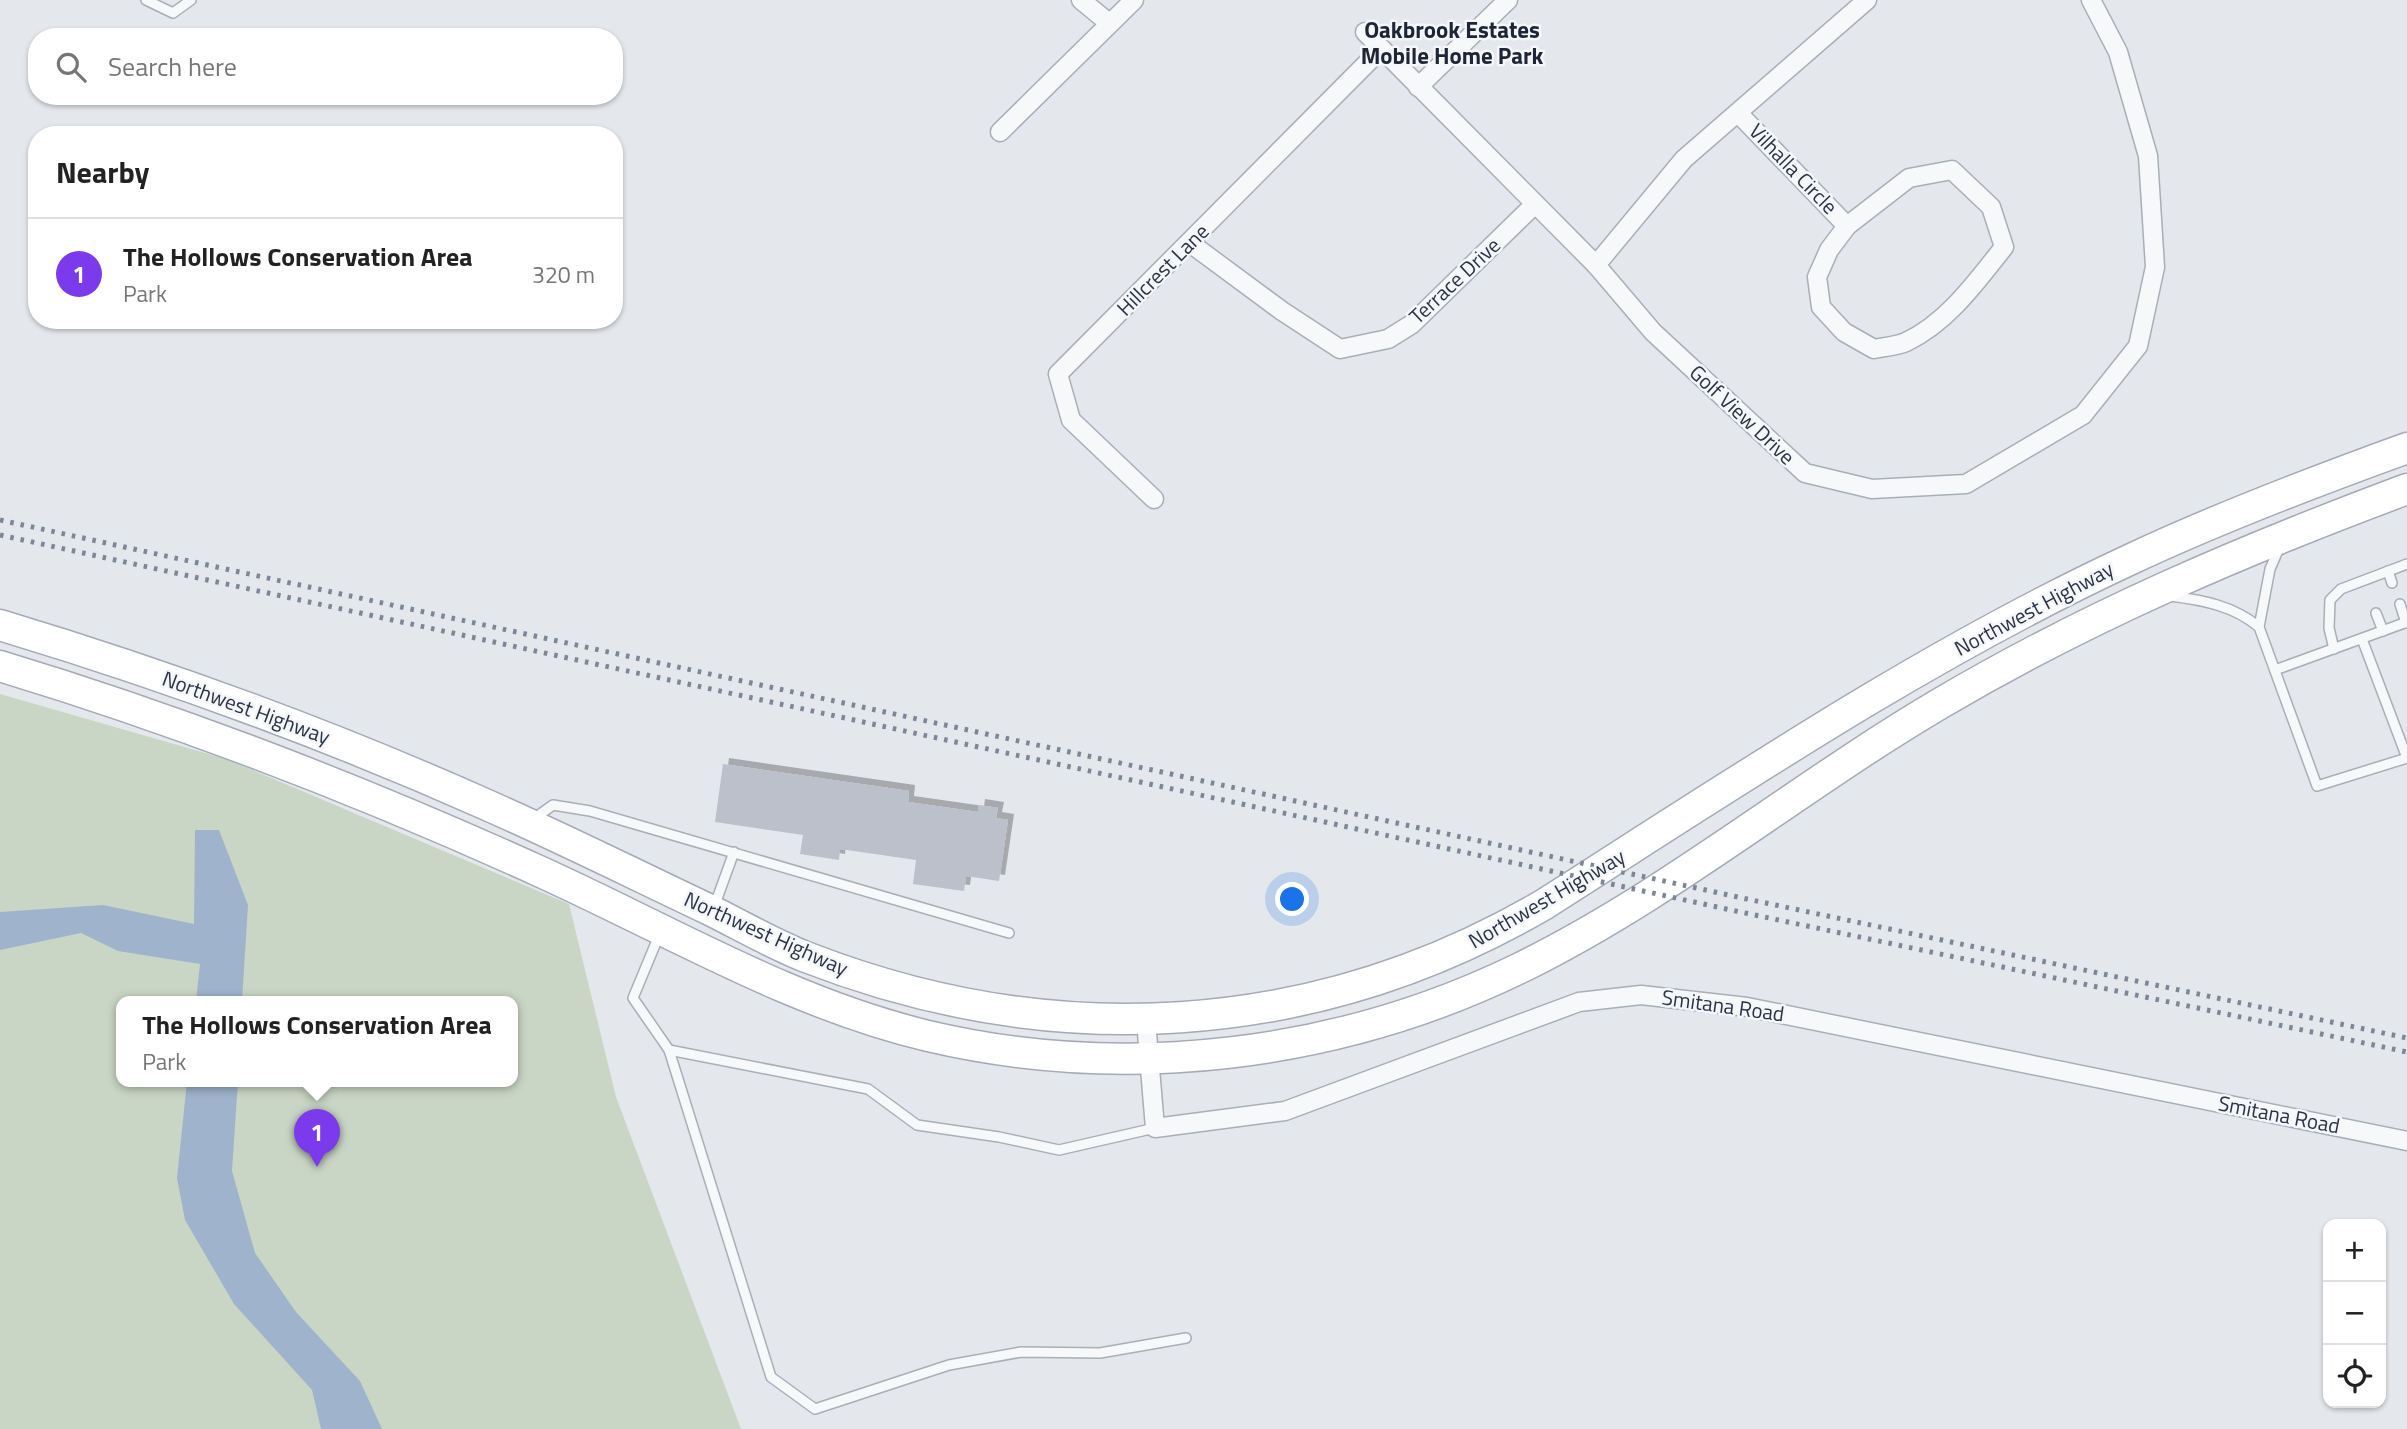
<!DOCTYPE html>
<meta charset="utf-8">
<style>
:root{--surface:#fff;--page:#f6f6f6;--text:#222;--muted:#767676;--line:#e0e0e0;--accent:#7c3aed}
body{margin:0;font-family:"Titillium Web",sans-serif;background:var(--page);color:var(--text)}
.controls{position:absolute;right:21px;bottom:21px;display:grid;overflow:hidden;border-radius:14px;box-shadow:0 2px 5px #0004}
.controls button{width:63px;height:63px;display:grid;place-items:center;padding:0;border:0;border-bottom:2px solid var(--line);background:var(--surface);color:var(--text);font:35px sans-serif}
.you{position:absolute;left:1293px;top:900px;width:24px;height:24px;margin:-18px;border:5px solid #fff;border-radius:50%;background:#1a73e8;box-shadow:0 0 0 10px #1a73e833}
.badge{display:grid;place-items:center;width:46px;height:46px;border-radius:50%;background:var(--accent);color:#fff;font-size:23px;font-weight:700}
.pin{position:absolute;translate:-50% -58px;filter:drop-shadow(0 2px 4px #0008)}
.pin::after{content:'';position:absolute;top:37px;width:24px;height:21px;background:inherit;clip-path:polygon(0 0,100% 0,50% 100%)}
.popup{position:absolute;left:116px;top:996px;width:402px;height:91px;box-sizing:border-box;display:grid;place-content:center;border-radius:14px;background:var(--surface);filter:drop-shadow(0 2px 5px #0005);font-size:23px;white-space:nowrap;color:var(--muted)}
.popup b{font-size:26px;color:var(--text)}
.popup::after{content:'';position:absolute;left:50%;top:100%;margin-left:-14px;border:14px solid transparent;border-top-color:var(--surface)}
.list{margin:0;padding:0;list-style:none}
h2{display:flex;justify-content:space-between;align-items:center;height:91px;margin:0;padding:0 28px;font-size:30px}
h2 small{font-size:23px;font-weight:400;color:var(--muted)}
.list li{display:grid;grid-template-columns:46px 1fr auto;gap:21px;align-items:center;box-sizing:border-box;height:112px;padding:0 28px;border-top:2px solid var(--line)}
.list b{display:block;font-size:26px;white-space:nowrap}
.list p{margin:0;font-size:23px;white-space:nowrap;color:var(--muted)}
.list em{font-size:23px;font-style:normal;color:var(--muted)}
.icon{flex:none;width:38px;height:38px;fill:none;stroke:currentColor;stroke-width:2;stroke-linecap:round;stroke-linejoin:round}
.map{position:relative;flex:none;width:2407px;height:1429px;overflow:hidden}
.search{position:absolute;background:var(--surface);box-shadow:0 2px 5px #0004;left:28px;top:28px;width:595px;height:77px;display:flex;align-items:center;gap:18px;box-sizing:border-box;padding:0 24px;border-radius:28px;color:var(--muted);font-size:26px}
.panel{position:absolute;background:var(--surface);box-shadow:0 2px 5px #0004;left:28px;top:126px;width:595px;height:203px;border-radius:28px}
.map>svg:first-child{display:block}
</style>
<div class="map">
<svg width="2407" height="1429" viewBox="0 0 2407 1429">
<defs>
<filter id="shadow"><feDropShadow dx="6" dy="-6" stdDeviation="0" flood-color="#0004"/></filter>
</defs>
<rect width="100%" height="100%" fill="#e4e7ec"/>
<path fill="#c9d6c5" fill-rule="evenodd" d="M 0,694 L 226,759 L 569,904 L 616,1097 L 741,1429 L 0,1429 ZM 121,1001 L 513,1001 L 513,1081 L 121,1081 Z"/>
<g fill="#9fb4cc">
<path d="M 195,830 L 219,830 L 248,905 L 242,1001 L 196,1001 L 200,964 L 118,951 L 81,933 L 0,950 L 0,912 L 103,905 L 194,924 Z"/>
<path d="M 187,1081 L 238,1081 L 232,1171 L 255,1253 L 296,1312 L 360,1381 L 382,1429 L 321,1429 L 312,1390 L 234,1304 L 185,1220 L 177,1178 Z"/>
</g>
<path fill="#bbc0ca" filter="url(#shadow)" d="M 723,764 L 909,791 L 908,802 L 978,812 L 979,805 L 998,808 L 996,818 L 1008,820 L 999,881 L 966,876 L 964,891 L 913,884 L 916,860 L 840,849 L 839,860 L 800,854 L 803,835 L 715,822 Z"/>
<g fill="none" stroke-linecap="round" stroke-linejoin="round">
<defs>
<g id="lane">
<path d="M 146,0 L 173,13 L 191,0"/>
<path d="M 2280,546 L 2270,569 L 2259,627 L 2317,786 L 2407,758"/>
<path d="M 2388,571 L 2392,583"/>
<path d="M 2170,596 C 2203,600 2234,606 2259,627"/>
<path d="M 2400,604 L 2406,623"/>
<path d="M 2376,613 L 2383,631"/>
<path d="M 2362,639 L 2407,758"/>
<path d="M 2334,649 L 2329,628 L 2330,600 L 2341,589 L 2407,564"/>
<path d="M 2275,670 L 2407,622"/>
<path d="M 532,820 L 553,805 L 590,811 L 1009,933"/>
<path d="M 714,907 L 734,852"/>
<path d="M 660,933 L 633,998 L 669,1050 L 771,1377 L 815,1409 L 949,1365 L 1021,1352 L 1100,1353 L 1186,1338"/>
<path d="M 669,1050 L 868,1089 L 917,1125 L 999,1137 L 1059,1150 L 1155,1128"/>
</g>
<g id="street">
<path d="M 1081,0 L 1109,23"/>
<path d="M 1365,32 L 1596,265 L 1653,332 L 1805,473 L 1872,489 L 1966,484 L 2083,415 L 2138,346 L 2155,267 L 2148,156 L 2118,52 L 2091,0"/>
<path d="M 1418,87 L 1508,0"/>
<path d="M 1738,113 L 1847,226"/>
<path d="M 1000,132 L 1134,0"/>
<path d="M 1952,170 L 1991,207 L 2004,247 C 1977,281 1947,323 1906,342 C 1897,346 1884,347 1874,349 L 1844,332 L 1821,307 L 1817,277 L 1829,250 L 1847,226 L 1909,178 Z"/>
<path d="M 1190,243 L 1282,311 L 1340,349 L 1388,339 L 1412,324 L 1535,204"/>
<path d="M 1596,265 L 1684,159 L 1867,0"/>
<path d="M 1154,499 L 1071,420 L 1058,374 L 1381,49"/>
<path d="M 1146,1021 L 1155,1128 L 1285,1111 L 1579,1002 L 1641,995 L 1747,1007 L 2407,1141"/>
</g>
<g id="primary">
<path d="M 0,625 C 166,675 328,734 487,805 C 562,838 636,875 710,910 C 742,926 773,944 806,957 C 1053,1053 1313,1039 1543,905 C 1733,784 1923,656 2127,561 C 2218,518 2313,482 2407,448"/>
<path d="M 0,666 C 185,722 365,792 541,872 C 669,930 790,1003 928,1036 C 1124,1082 1336,1057 1518,969 C 1668,896 1798,787 1941,703 C 2090,615 2246,549 2407,489"/>
</g>
</defs>
<use href="#lane" stroke="#a9aeb7" stroke-width="12"/>
<use href="#street" stroke="#a9aeb7" stroke-width="21"/>
<use href="#primary" stroke="#a3abb8" stroke-width="33"/>
<use href="#lane" stroke="#f7f8fa" stroke-width="9"/>
<use href="#street" stroke="#f7f8fa" stroke-width="18"/>
<use href="#primary" stroke="#fff" stroke-width="30"/>
<g stroke="#7d8696" stroke-width="5" stroke-dasharray="3.5 7" stroke-linecap="butt">
<path d="M 0,520 L 1747,899 L 2407,1038"/>
<path d="M 0,535 L 1731,910 L 2407,1052"/>
</g>
</g>
<g text-anchor="middle" stroke-width="5" stroke-linejoin="round" paint-order="stroke">
<g font-size="21" fill="#2b3445" stroke="#f4f6f9">
<text transform="translate(1793 169) rotate(46)" y="7">Vilhalla Circle</text>
<text transform="translate(1163 270) rotate(-45)" y="7">Hillcrest Lane</text>
<text transform="translate(1455 281) rotate(-43)" y="7">Terrace Drive</text>
<text transform="translate(1742 415) rotate(43)" y="7">Golf View Drive</text>
<text transform="translate(2034 609) rotate(-28)" y="7">Northwest Highway</text>
<text transform="translate(246 708) rotate(20)" y="7">Northwest Highway</text>
<text transform="translate(1547 899) rotate(-30)" y="7">Northwest Highway</text>
<text transform="translate(766 934) rotate(24)" y="7">Northwest Highway</text>
<text transform="translate(1723 1006) rotate(8)" y="7">Smitana Road</text>
<text transform="translate(2279 1115) rotate(11)" y="7">Smitana Road</text>
</g>
<g font-size="23" font-weight="bold" fill="#1d2536" stroke="#f4f6f9">
<text x="1452" y="38">Oakbrook Estates<tspan x="1452" dy="26">Mobile Home Park</tspan></text>
</g>
</g>
</svg>
<div class="controls">
<button>+</button>
<button>−</button>
<button><svg class="icon" aria-label="locate" viewBox="0 0 24 24"><circle cx="12" cy="12" r="6"/><path d="M12 2v4M12 18v4M2 12h4M18 12h4"/></svg></button>
</div>
<div class="you"></div>
<div class="pin badge" style="left:317px;top:1167px">1</div>
<div class="popup"><b>The Hollows Conservation Area</b>Park</div>
<div class="search"><svg class="icon" aria-label="search" viewBox="0 0 24 24"><circle cx="10" cy="10" r="6"/><path d="M15 15l6 6"/></svg>Search here</div>
<section class="panel">
<h2>Nearby<small></small></h2>
<ul class="list">
<li><span class="badge">1</span><div><b>The Hollows Conservation Area</b><p>Park</p></div><em>320 m</em></li>
</ul>
</section>
</div>
